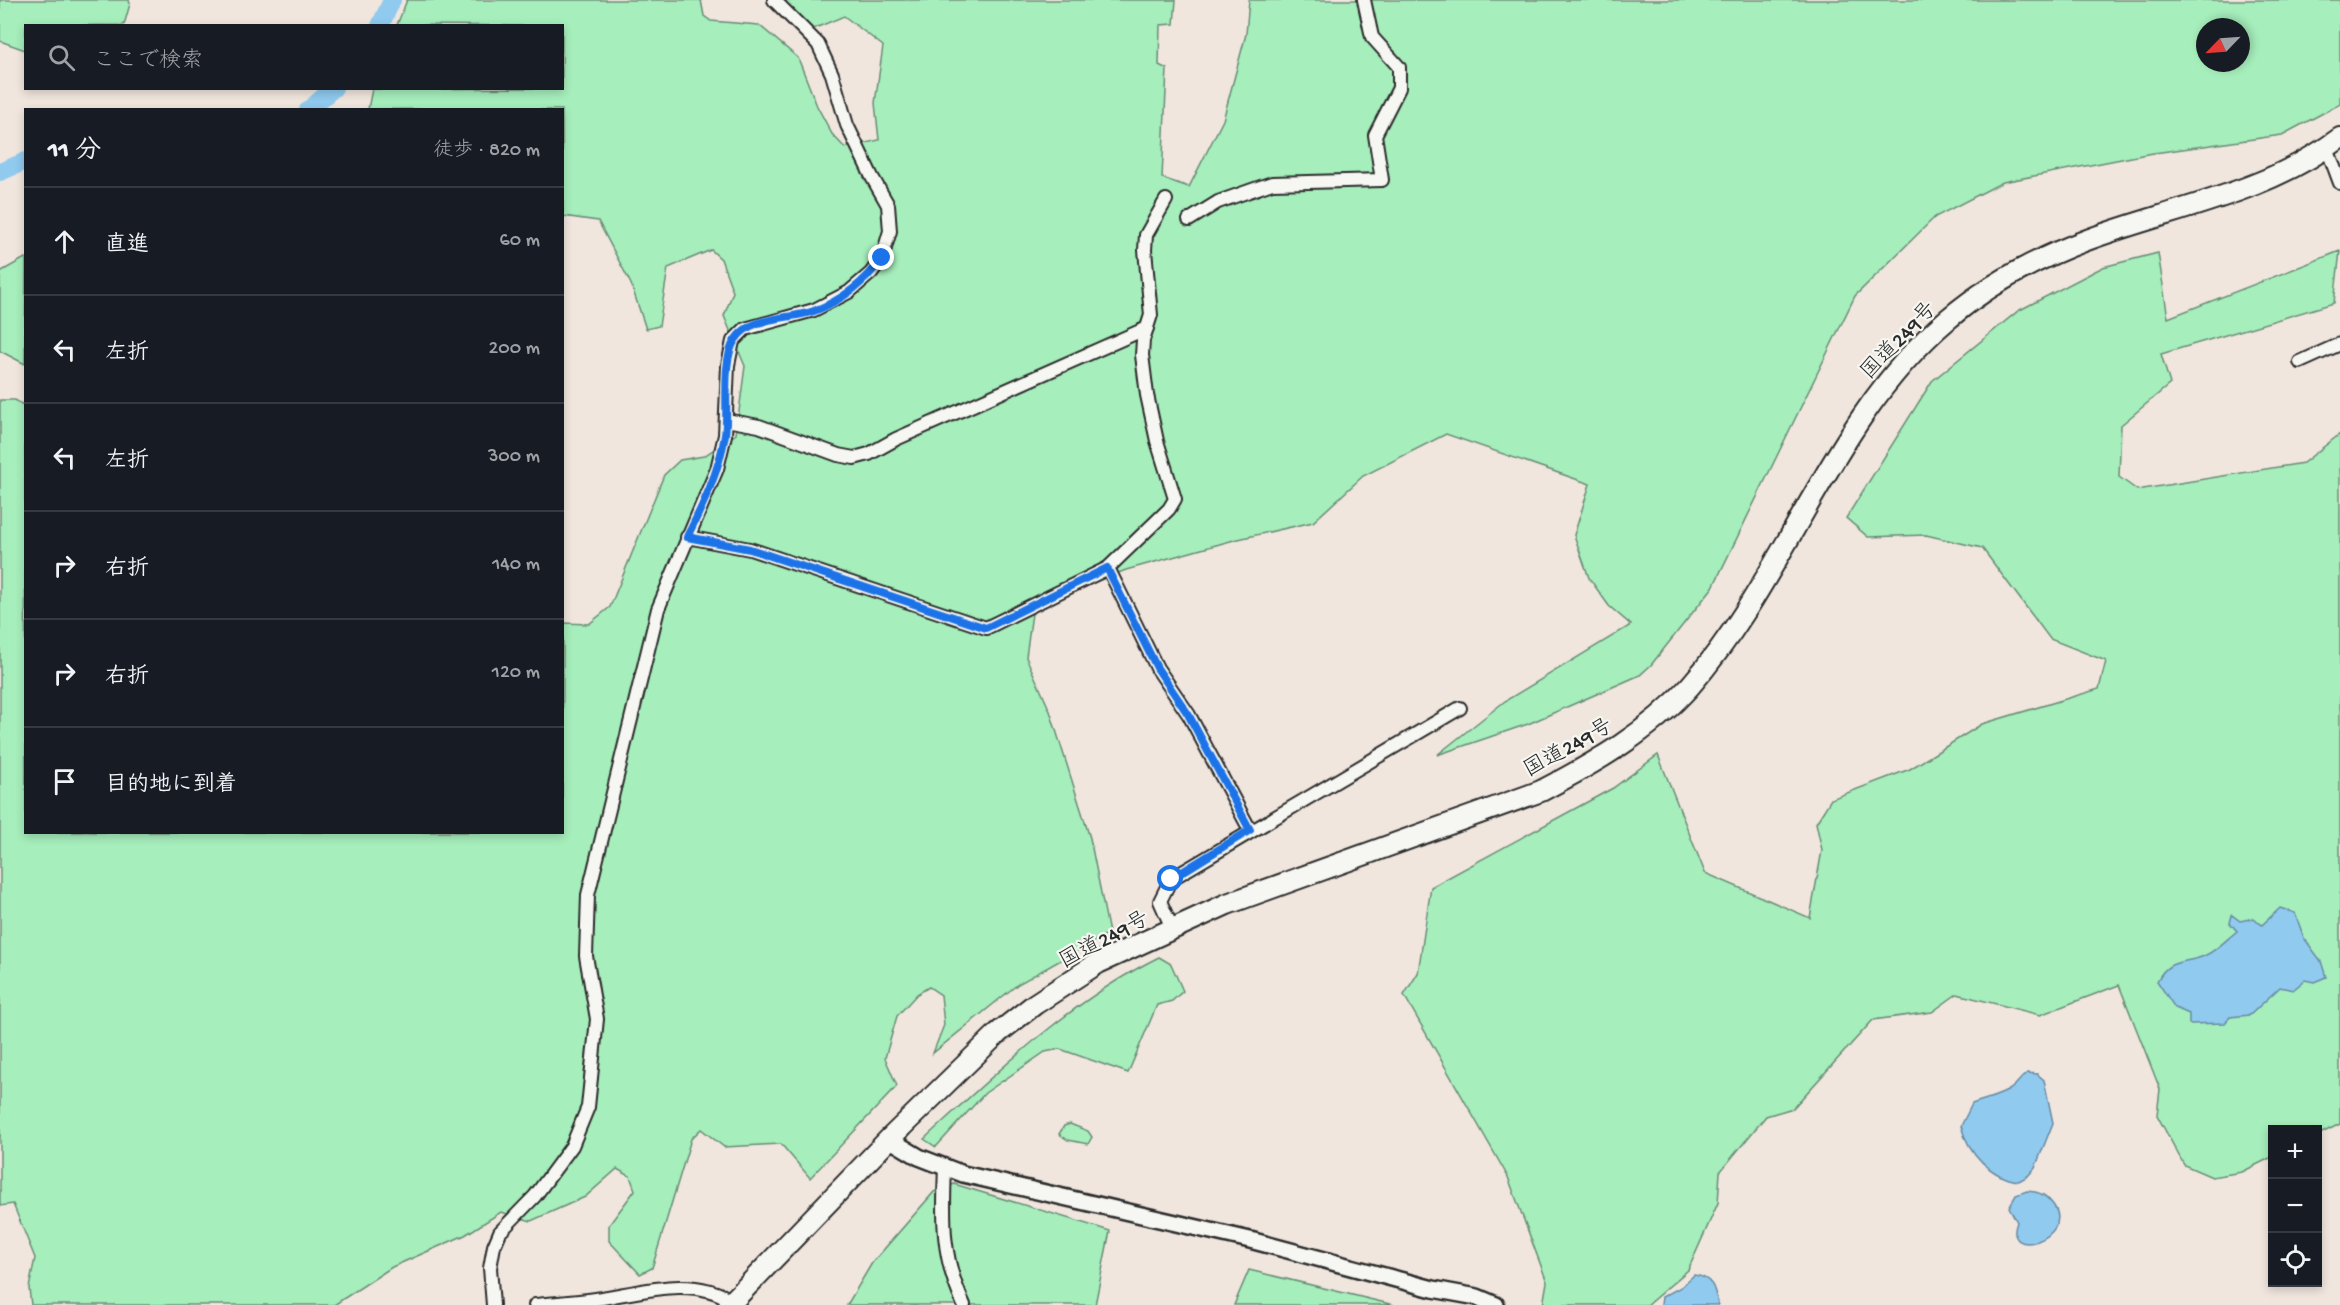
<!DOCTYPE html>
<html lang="ja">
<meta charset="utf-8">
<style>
:root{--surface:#171b24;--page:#20242c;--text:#f1f3f6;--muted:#9ea1a6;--line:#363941}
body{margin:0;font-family:"Gochi Hand","Klee One",sans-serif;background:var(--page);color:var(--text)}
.controls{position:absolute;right:18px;bottom:18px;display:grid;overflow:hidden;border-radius:0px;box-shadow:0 3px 9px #0003}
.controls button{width:54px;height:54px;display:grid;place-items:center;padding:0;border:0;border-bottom:2px solid var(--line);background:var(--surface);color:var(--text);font:30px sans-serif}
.compass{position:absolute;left:2196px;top:18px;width:54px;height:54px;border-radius:50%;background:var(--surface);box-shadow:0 3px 9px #0003;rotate:245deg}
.stop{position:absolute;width:18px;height:18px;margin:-14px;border:4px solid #1a73e8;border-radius:50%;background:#fff}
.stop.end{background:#1a73e8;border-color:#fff;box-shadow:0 2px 6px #0008}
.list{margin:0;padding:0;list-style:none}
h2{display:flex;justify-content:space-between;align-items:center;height:78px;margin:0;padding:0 24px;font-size:26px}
h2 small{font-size:20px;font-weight:400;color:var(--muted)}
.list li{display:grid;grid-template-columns:39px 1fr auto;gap:18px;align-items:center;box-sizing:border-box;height:108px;padding:0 24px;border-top:2px solid var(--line)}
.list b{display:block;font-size:22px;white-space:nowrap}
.list em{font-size:20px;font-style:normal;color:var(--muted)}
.icon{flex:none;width:33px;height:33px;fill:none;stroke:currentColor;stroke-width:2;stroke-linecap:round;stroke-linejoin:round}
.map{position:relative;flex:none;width:2340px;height:1305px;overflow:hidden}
.search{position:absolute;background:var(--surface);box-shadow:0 3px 9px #0003;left:24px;top:24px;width:540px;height:66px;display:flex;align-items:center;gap:15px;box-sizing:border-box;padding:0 21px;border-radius:0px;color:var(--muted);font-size:22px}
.panel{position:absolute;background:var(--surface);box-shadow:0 3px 9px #0003;left:24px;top:108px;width:540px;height:726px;border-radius:0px}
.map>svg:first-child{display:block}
</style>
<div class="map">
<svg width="2340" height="1305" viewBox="0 0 2340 1305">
<rect width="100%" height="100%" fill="#f0e6de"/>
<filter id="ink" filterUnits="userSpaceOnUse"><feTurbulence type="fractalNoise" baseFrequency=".0167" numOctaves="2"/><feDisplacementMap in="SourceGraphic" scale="12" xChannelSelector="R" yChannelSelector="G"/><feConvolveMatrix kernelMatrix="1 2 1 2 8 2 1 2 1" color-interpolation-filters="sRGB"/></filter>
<g filter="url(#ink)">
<g fill="#a6eebc" stroke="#688c74" stroke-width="1.5" fill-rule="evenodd">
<path d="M 0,0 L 129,0 L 130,4 L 124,25 L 26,26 L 25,50 L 0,41 Z"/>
<path d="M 407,0 L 701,0 L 704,16 L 711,21 L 759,25 L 798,58 L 817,106 L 832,134 L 845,148 L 879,140 L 875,103 L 883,46 L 844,16 L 801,34 L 774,0 L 1176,0 L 1174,24 L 1160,25 L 1159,65 L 1167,69 L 1162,178 L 1189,187 L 1223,120 L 1246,34 L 1249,0 L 2340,0 L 2340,104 L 2282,135 L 2147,154 L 2003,182 L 1935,217 L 1855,296 L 1713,587 L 1651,665 L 1640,675 L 1528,724 L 1437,755 L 1505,701 L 1631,625 L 1609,606 L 1589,578 L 1574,535 L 1590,484 L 1446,434 L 1363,476 L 1313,522 L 1234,540 L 1126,570 L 1033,606 L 1026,657 L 1050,711 L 1090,838 L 1109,933 L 1018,984 L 933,1053 L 944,1025 L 941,995 L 929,987 L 917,994 L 897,1016 L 885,1058 L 897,1086 L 810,1178 L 781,1144 L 724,1147 L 701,1129 L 691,1139 L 652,1268 L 640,1274 L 609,1241 L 609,1225 L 635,1190 L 630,1176 L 617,1169 L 585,1197 L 531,1221 L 501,1212 L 465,1235 L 392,1267 L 334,1305 L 31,1305 L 29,1288 L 35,1258 L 13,1204 L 0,1206 L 0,400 L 15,400 L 25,406 L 26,832 L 562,832 L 563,623 L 589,624 L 610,607 L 664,475 L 680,460 L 704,456 L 736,434 L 745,366 L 724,316 L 733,292 L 721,259 L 711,250 L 668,268 L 659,326 L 646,329 L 631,284 L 598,221 L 563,216 L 562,110 L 368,109 L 372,89 L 562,88 L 562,26 L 397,25 ZM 2205,27 L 2241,27 L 2241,63 L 2205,63 Z"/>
<path d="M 2340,251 L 2334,303 L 2161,354 L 2170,384 L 2121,425 L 2119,477 L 2137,490 L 2303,463 L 2340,434 L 2340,1124 L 2318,1135 L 2318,1130 L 2272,1130 L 2272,1157 L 2242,1172 L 2212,1177 L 2184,1165 L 2157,1115 L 2160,1089 L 2119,985 L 2040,1015 L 1957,994 L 1932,1012 L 1873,1020 L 1793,1108 L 1766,1116 L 1720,1172 L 1718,1203 L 1688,1270 L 1647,1305 L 1543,1305 L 1547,1282 L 1508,1177 L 1404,995 L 1418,973 L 1431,887 L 1613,788 L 1658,755 L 1705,873 L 1810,918 L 1822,850 L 1816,823 L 1831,799 L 1910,769 L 1982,724 L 2099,689 L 2106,661 L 2050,639 L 1982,548 L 1926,535 L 1868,537 L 1846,518 L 1932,381 L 2018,311 L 2103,267 L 2158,253 L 2168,318 Z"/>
<path d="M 25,258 L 26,258 L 25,364 L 0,351 L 0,272 Z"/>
<path d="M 1159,957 L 1171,964 L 1183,991 L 1172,1001 L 1157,1005 L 1128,1073 L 1060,1049 L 1045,1052 L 985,1093 L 936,1147 L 924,1139 C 996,1073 1070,1001 1159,957 Z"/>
<path d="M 1070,1124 L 1088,1131 L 1092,1137 L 1088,1144 L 1068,1140 L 1059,1134 L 1064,1126 Z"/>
<path d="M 954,1184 L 1110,1231 L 1095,1305 L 847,1305 L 872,1263 L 934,1192 Z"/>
<path d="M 1249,1270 L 1394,1305 L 1234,1305 Z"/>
</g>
<g fill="#90caef" stroke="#688aa1" stroke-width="1.5">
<path d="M 2280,908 L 2295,913 L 2304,938 L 2321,961 L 2326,977 L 2314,982 L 2305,980 L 2293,990 L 2280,987 L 2250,1015 L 2230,1017 L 2225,1023 L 2189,1024 L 2189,1014 L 2175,1008 L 2157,981 C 2170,956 2186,965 2206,955 C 2217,950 2227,939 2237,931 L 2230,923 L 2232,915 L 2240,921 L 2254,918 L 2262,925 Z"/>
<path d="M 2027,1073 L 2037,1074 L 2044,1080 L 2053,1123 L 2035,1168 L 2028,1176 L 2019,1181 C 1991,1178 1968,1152 1961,1126 L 1972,1104 C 1985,1099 1997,1097 2009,1090 C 2016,1086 2020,1078 2027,1073 Z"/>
<path d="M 2027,1191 C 2041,1192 2046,1195 2054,1206 C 2075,1238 2002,1262 2017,1222 L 2009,1207 L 2016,1195 Z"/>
<path d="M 1694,1275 C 1713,1277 1715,1289 1718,1305 L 1661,1305 L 1662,1297 L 1681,1287 Z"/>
</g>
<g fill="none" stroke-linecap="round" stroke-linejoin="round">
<g stroke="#90caef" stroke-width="18">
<path d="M 380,26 L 392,0"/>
<path d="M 308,110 L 334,88"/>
<path d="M 0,172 L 26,161"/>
</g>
<defs>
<g id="minor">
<path d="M 2327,148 L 2340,183"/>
<path d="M 1189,220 L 1218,202 L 1272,183 L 1382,180 L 1375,135 L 1399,88 L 1399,67 L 1372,37 L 1364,0"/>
<path d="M 2300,362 L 2340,344"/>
<path d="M 726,420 L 759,426 L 838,455 L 854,458 L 869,454 L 896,439 L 1147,328"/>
<path d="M 687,537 L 750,549 L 986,628 L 1108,568 L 1169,509 L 1175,499 L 1157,441 L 1147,395 L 1142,355 L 1143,340 L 1151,315 L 1145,250 L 1146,235 L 1166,200"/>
<path d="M 1108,568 L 1157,668 L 1189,715 L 1250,830"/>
<path d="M 1172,928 L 1160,901 L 1171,879 L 1460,708"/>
<path d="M 945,1166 C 943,1219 941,1256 964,1305"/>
<path d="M 493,1305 L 490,1268 L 494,1246 L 500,1232 L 535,1196 L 572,1146 L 588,1107 L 597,1019 L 586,956 L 588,895 L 658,609 L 717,469 L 725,435 L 728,365 L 733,341 L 745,329 L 814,310 L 849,292 L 871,273 L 882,258 L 890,231 L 888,205 L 872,177 L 847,125 L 832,74 L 818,44 L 774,0"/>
<path d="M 535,1305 C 555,1303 576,1302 596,1299 C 638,1293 693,1274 732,1301"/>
</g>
<path id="tertiary" d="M 889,1139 L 919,1157 L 963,1174 L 1250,1240 L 1433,1289 L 1477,1297 L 1496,1305"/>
<path id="trunk" d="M 729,1305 L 889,1139 L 998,1033 L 1035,1004 L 1098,963 L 1227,904 L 1541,791 C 1595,763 1649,732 1690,686 C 1789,573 1831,418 1948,319 C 1990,283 2036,259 2087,240 C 2173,208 2265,194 2340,138"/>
</defs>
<use href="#minor" stroke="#2b2b2b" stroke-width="16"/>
<use href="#tertiary" stroke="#2b2b2b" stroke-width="20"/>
<use href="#trunk" stroke="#2b2b2b" stroke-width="24"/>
<use href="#minor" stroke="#f6f6f2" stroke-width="12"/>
<use href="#tertiary" stroke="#f6f6f2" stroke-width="15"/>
<use href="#trunk" stroke="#f6f6f2" stroke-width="20"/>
</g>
</g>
<g fill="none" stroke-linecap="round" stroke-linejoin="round" filter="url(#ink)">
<path stroke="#1a73e8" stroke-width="8" d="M 882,258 C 866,282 841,301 814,311 C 789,320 751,315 735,340 C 721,361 729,409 725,435 C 719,472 703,505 687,537 L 750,549 L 986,628 L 1107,568 L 1157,668 L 1188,714 L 1250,830 L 1171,879"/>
</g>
<g text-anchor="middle" stroke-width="4.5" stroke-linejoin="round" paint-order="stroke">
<g font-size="22" fill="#2b2b2b" stroke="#f6f6f2">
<text transform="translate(1897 339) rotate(-46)" y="8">国道249号</text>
<text transform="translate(1567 746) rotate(-29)" y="8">国道249号</text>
<text transform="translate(1103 938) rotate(-28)" y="8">国道249号</text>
</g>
</g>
</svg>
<div class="controls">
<button>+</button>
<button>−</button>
<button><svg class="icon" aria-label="locate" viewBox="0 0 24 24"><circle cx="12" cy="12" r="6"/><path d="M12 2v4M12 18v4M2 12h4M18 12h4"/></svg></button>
</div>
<svg class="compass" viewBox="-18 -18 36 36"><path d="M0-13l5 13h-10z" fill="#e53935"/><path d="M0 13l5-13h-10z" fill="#9ea1a6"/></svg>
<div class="stop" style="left:1171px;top:879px"></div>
<div class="stop end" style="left:882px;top:258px"></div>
<div class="search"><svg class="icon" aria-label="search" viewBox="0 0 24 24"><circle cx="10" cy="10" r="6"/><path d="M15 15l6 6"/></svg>ここで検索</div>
<section class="panel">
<h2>11 分<small>徒歩 · 820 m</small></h2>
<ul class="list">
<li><svg class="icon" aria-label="ahead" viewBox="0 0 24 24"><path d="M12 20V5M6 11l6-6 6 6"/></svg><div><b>直進</b></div><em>60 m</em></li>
<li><svg class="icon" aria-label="left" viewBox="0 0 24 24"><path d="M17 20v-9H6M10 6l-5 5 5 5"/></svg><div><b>左折</b></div><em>200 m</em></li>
<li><svg class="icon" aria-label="left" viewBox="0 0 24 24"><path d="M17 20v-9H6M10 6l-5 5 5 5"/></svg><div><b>左折</b></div><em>300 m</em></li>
<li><svg class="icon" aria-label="right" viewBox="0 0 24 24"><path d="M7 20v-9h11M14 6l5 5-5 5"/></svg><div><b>右折</b></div><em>140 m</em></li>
<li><svg class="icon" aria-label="right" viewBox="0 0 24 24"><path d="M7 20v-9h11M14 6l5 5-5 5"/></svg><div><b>右折</b></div><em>120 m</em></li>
<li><svg class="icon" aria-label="arrive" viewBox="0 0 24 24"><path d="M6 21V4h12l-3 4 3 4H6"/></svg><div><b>目的地に到着</b></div></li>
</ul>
</section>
</div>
